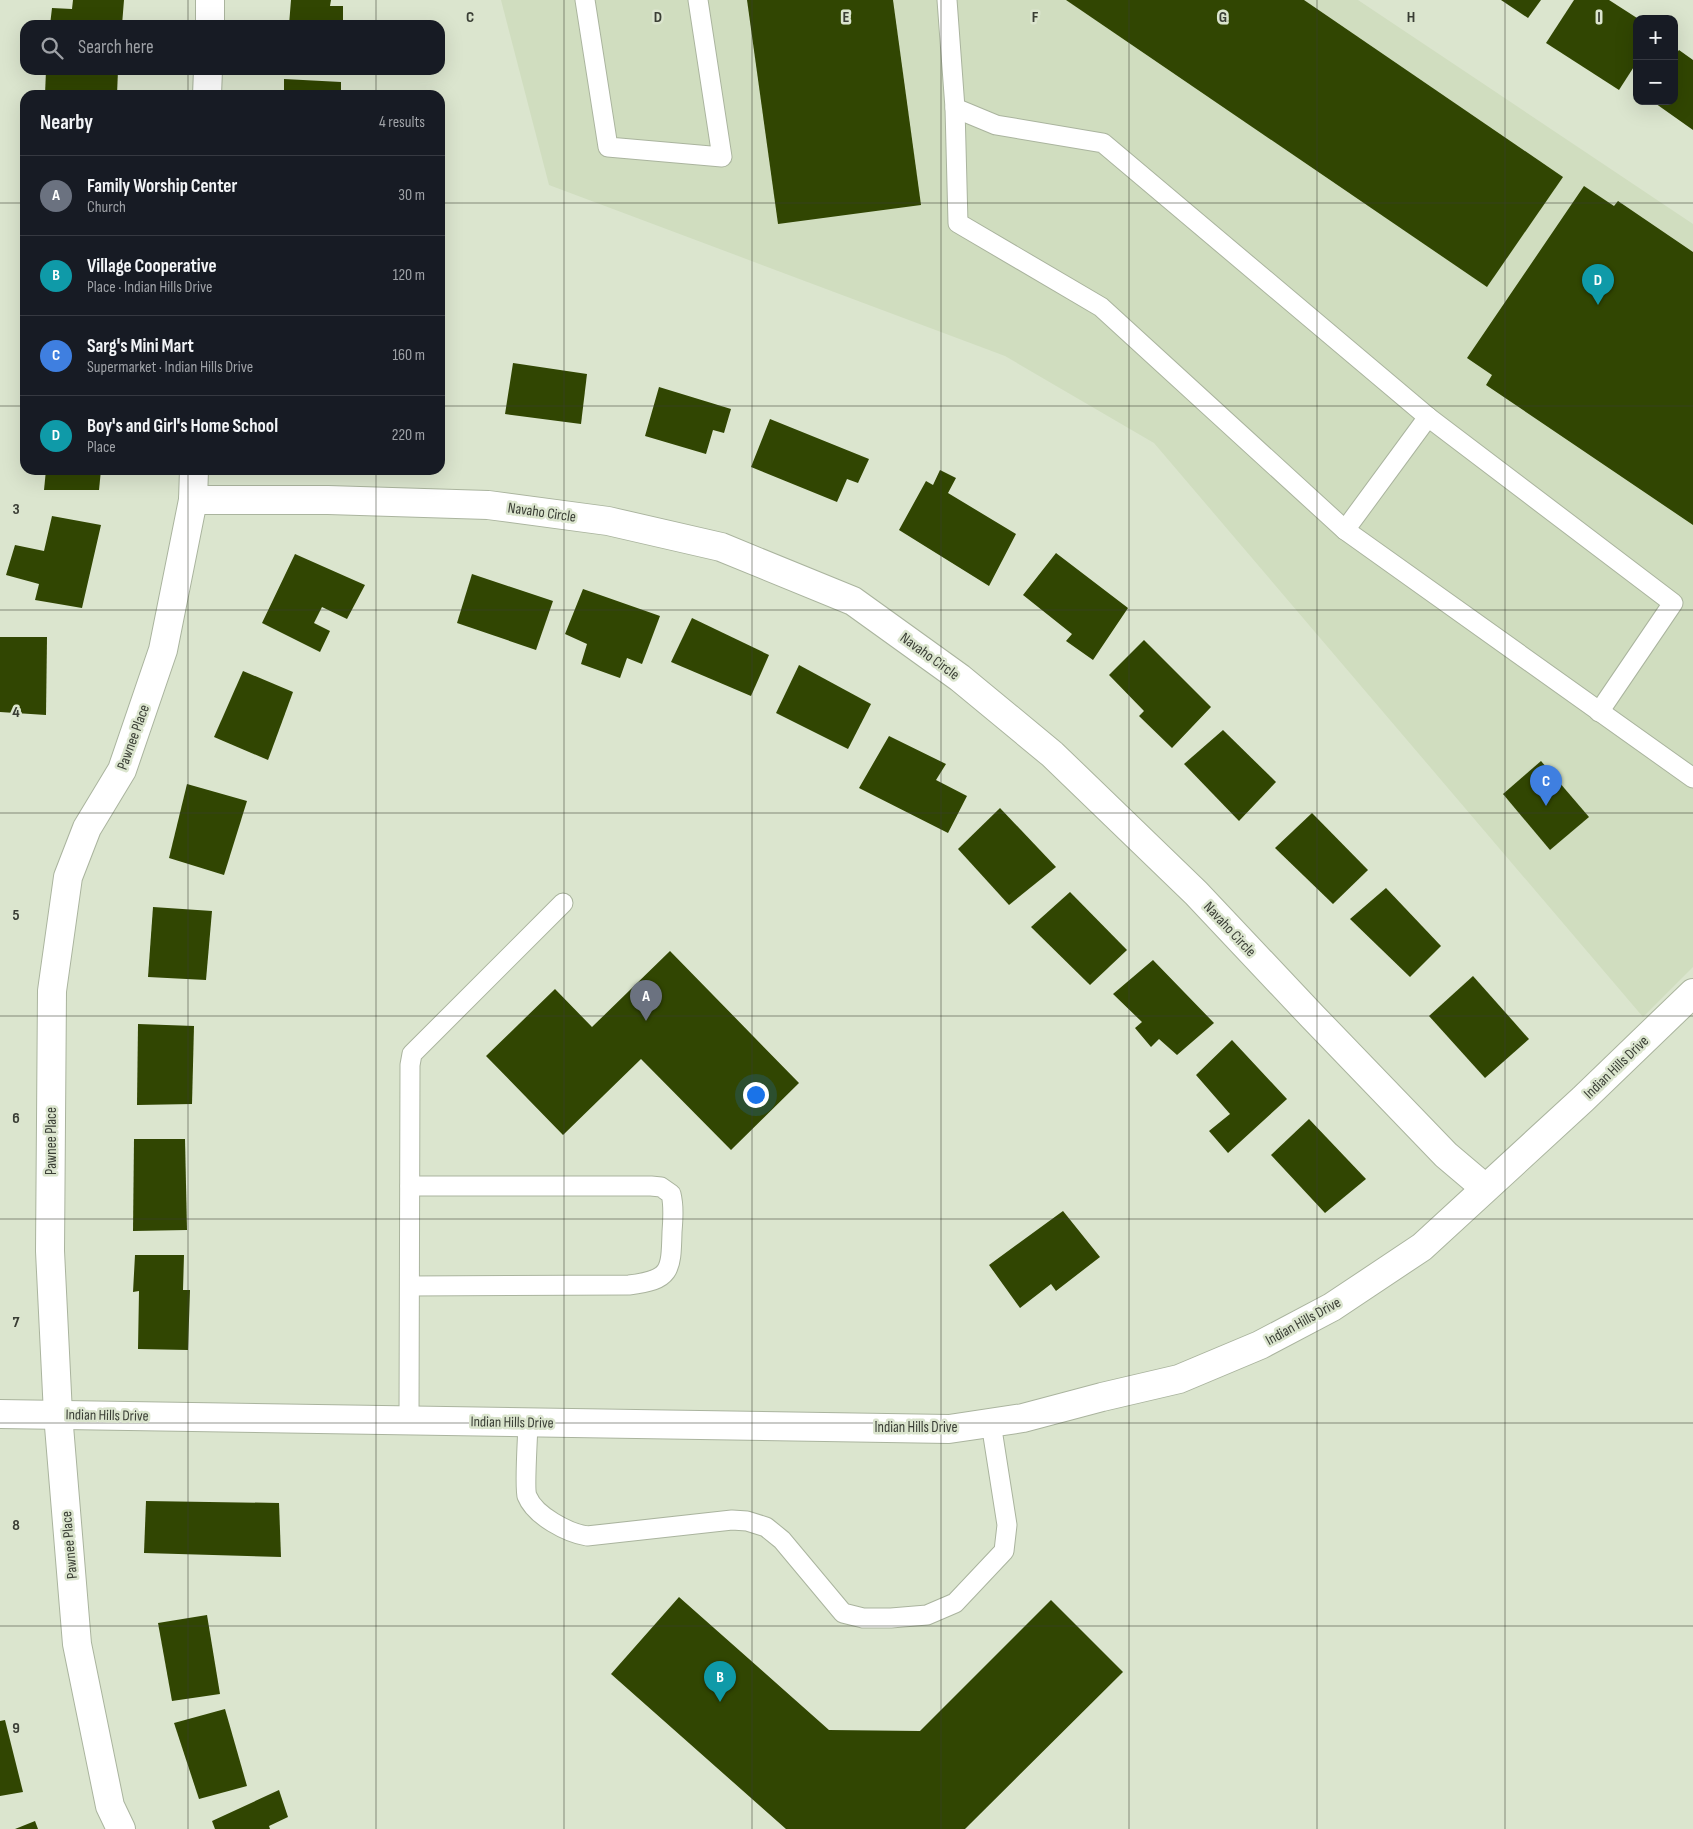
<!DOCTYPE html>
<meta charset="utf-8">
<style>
:root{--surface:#171b24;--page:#20242c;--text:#f1f3f6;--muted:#9ea1a6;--line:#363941;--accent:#0b8043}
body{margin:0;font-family:"Sofia Sans Condensed",sans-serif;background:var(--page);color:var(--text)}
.controls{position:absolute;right:15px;top:15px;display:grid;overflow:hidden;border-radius:10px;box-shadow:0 5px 20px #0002}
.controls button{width:45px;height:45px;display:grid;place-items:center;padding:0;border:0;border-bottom:1px solid var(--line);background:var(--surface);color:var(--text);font:25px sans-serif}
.you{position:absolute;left:755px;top:1094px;width:18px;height:18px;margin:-12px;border:4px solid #fff;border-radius:50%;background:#1a73e8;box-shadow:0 0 0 8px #1a73e833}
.badge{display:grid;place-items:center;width:32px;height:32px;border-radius:50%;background:var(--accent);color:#fff;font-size:16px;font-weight:700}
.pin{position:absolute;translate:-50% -41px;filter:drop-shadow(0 1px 2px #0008)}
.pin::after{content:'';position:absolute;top:26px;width:18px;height:15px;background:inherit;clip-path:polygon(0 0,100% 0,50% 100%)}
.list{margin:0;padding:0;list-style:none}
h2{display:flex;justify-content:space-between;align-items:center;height:65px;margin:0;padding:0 20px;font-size:21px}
h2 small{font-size:16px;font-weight:400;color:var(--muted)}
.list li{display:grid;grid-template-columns:32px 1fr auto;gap:15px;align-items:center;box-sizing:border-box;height:80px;padding:0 20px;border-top:1px solid var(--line)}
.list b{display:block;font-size:19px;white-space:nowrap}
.list p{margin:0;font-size:16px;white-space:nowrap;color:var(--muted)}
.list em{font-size:16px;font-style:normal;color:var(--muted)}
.icon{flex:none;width:28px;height:28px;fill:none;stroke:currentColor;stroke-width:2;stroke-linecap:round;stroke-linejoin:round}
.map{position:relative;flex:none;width:1693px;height:1829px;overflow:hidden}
.search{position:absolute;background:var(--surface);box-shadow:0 5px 20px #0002;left:20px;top:20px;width:425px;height:55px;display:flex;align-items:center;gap:12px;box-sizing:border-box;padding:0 18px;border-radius:15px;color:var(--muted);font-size:19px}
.panel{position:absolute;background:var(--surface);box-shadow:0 5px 20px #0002;left:20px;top:90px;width:425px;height:385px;border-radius:15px}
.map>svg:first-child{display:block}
</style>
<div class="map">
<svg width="1693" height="1829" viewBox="0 0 1693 1829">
<rect width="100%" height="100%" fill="#dbe5ce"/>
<path fill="#d0ddbf" d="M 501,0 L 1358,0 L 1693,224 L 1693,967 L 1643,1017 L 1154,443 L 1005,356 L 549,185 Z"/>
<g fill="#314602">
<path d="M 73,0 L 124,0 L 122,25 L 50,25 L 52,8 L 72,9 Z"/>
<path d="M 291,0 L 331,0 L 330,6 L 343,6 L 343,25 L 289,25 Z"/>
<path d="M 747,0 L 893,0 L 921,205 L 778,224 Z"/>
<path d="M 1066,0 L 1304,0 L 1563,177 L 1487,287 Z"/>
<path d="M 1501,0 L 1541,0 L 1528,18 Z"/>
<path d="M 1574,0 L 1609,0 L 1637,18 L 1637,62 L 1619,90 L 1546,43 Z"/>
<path d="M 1679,50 L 1693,60 L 1693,130 L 1652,101 L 1674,101 L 1674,56 Z"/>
<path d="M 46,70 L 118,70 L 117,95 L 45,95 Z"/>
<path d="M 284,79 L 341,82 L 341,95 L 284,95 Z"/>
<path d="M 1584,186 L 1614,206 L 1618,201 L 1693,252 L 1693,525 L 1486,385 L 1492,375 L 1467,358 Z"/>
<path d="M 513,363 L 587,374 L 581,424 L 505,414 Z"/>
<path d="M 659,387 L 731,409 L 724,433 L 713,430 L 706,454 L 645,436 Z"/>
<path d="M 770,419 L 869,459 L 858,483 L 847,479 L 837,502 L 751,467 Z"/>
<path d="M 46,470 L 101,470 L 99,490 L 44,490 Z"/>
<path d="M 940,470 L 956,478 L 948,493 L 1016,534 L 989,586 L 899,530 L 926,481 L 933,485 Z"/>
<path d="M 52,516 L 101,525 L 82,608 L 35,600 L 39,584 L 6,575 L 15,545 L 44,551 Z"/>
<path d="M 1056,553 L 1128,608 L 1093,660 L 1066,641 L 1072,634 L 1023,595 Z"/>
<path d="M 295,554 L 365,585 L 347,619 L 322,607 L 314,623 L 330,631 L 320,652 L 262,623 Z"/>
<path d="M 472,574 L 553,601 L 536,650 L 457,623 Z"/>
<path d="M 583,589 L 660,616 L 642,664 L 627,658 L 620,678 L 581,664 L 587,644 L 565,634 Z"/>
<path d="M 692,618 L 769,655 L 751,696 L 671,662 Z"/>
<path d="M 0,637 L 47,637 L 46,715 L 0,712 Z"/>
<path d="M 1144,640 L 1211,707 L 1172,748 L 1139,716 L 1144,711 L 1109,675 Z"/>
<path d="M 799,665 L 871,704 L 848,749 L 776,713 Z"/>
<path d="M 243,671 L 293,692 L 268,760 L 214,737 Z"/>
<path d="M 1223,730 L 1276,782 L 1239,821 L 1184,764 Z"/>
<path d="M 889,736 L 946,764 L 936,780 L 967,796 L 948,833 L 859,788 Z"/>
<path d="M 1541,761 L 1589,817 L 1550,850 L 1503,794 Z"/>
<path d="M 187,784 L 247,801 L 224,875 L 169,858 Z"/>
<path d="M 1000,808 L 1056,867 L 1009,905 L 958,849 Z"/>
<path d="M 1312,813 L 1368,870 L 1333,904 L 1275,848 Z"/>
<path d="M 1386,888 L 1441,946 L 1410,977 L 1350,919 Z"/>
<path d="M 1070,892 L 1127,950 L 1090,985 L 1031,927 Z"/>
<path d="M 153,907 L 212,911 L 206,980 L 148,977 Z"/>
<path d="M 670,951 L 799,1083 L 731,1150 L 641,1059 L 563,1135 L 486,1056 L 555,989 L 592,1027 Z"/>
<path d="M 1153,960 L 1214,1023 L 1177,1055 L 1159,1039 L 1151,1047 L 1135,1028 L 1142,1022 L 1113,994 Z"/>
<path d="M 1473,976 L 1529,1039 L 1485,1078 L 1429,1016 Z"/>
<path d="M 138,1024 L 194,1026 L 192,1104 L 137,1105 Z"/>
<path d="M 1232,1040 L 1287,1099 L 1228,1153 L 1209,1131 L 1230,1114 L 1196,1075 Z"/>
<path d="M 1309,1119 L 1366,1179 L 1325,1213 L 1271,1155 Z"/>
<path d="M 134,1139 L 185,1139 L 187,1230 L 133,1231 Z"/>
<path d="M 1063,1211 L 1100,1257 L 1056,1291 L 1051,1284 L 1020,1308 L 989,1265 Z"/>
<path d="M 135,1255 L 184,1255 L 183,1290 L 190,1290 L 188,1350 L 138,1349 L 139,1291 L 133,1292 Z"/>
<path d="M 146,1501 L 279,1503 L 281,1557 L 144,1553 Z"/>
<path d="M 679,1597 L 829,1730 L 920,1731 L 1051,1600 L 1123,1672 L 965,1829 L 786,1829 L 611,1674 Z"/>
<path d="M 207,1615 L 220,1694 L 172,1701 L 158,1623 Z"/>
<path d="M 225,1709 L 247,1786 L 199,1799 L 174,1723 Z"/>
<path d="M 5,1720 L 23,1792 L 0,1796 L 0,1721 Z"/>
<path d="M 279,1790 L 288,1817 L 269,1826 L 270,1829 L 215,1829 L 212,1821 Z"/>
<path d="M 35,1821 L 38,1829 L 15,1829 Z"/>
</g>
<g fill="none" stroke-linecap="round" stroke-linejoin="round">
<defs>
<g id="lane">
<path d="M 585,0 L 608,147 L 722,157 L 698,0"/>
<path d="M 947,0 L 955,108 L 958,223 L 1101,307 L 1345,530 L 1693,778"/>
<path d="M 955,108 L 996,125 L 1103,143 L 1428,417 L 1673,603 L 1599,712"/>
<path d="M 1345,530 L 1428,417"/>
<path d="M 410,1286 L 629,1285 C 671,1280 671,1271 672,1232 C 673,1219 674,1206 671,1194 L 661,1187 L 651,1186 L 410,1186"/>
<path d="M 409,1420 L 410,1065 L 412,1054 L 563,903"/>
<path d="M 528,1422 C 528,1434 524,1488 527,1496 C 535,1516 568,1533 587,1536 L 732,1520 L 747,1521 L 766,1527 L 782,1540 L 843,1613 L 863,1618 L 891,1618 L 927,1615 L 955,1603 L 1004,1551 L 1007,1525 L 991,1423"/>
</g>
<g id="street">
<path d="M 210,25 L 210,0"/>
<path d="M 207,95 L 208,70"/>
<path d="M 193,500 L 328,500 L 488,505 L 608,521 L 721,547 L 853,601 L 960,678 L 1052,754 L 1196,893 L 1313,1017 L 1446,1155 L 1485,1188"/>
<path d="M 121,1829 L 110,1806 L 77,1644 L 58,1414 L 50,1251 L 52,991 L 68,877 L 87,828 L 122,770 L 163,650 L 193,500 L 194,470"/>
</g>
<path id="secondary" d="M 0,1414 L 949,1429 L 1023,1418 L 1102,1397 L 1179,1379 L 1260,1345 L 1332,1307 L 1422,1247 L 1583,1099 L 1693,993"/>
</defs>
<use href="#lane" stroke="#aab49e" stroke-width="21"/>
<use href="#street" stroke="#aab49e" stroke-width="30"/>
<use href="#secondary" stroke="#aab49e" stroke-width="30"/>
<use href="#lane" stroke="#fff" stroke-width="19"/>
<use href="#street" stroke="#fff" stroke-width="28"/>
<use href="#secondary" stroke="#fff" stroke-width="28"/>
</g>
<path fill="none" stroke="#3a3e35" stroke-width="1" stroke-opacity="0.55" d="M 188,0 L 188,25M 376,0 L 376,25M 564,0 L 564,1829M 752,0 L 752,1829M 941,0 L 941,1829M 1129,0 L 1129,1829M 1317,0 L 1317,1829M 1505,0 L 1505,1829M 188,70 L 188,95M 376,70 L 376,95M 0,203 L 25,203M 440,203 L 1693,203M 0,406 L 25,406M 440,406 L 1693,406M 188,470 L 188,1829M 376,470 L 376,1829M 0,610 L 1693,610M 0,813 L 1693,813M 0,1016 L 1693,1016M 0,1219 L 1693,1219M 0,1423 L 1693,1423M 0,1626 L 1693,1626"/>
<g text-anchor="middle" stroke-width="5" stroke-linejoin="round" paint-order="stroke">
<g font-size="15" fill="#3a3e35" stroke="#dbe5ce">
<text transform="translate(542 512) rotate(8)" y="5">Navaho Circle</text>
<text transform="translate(930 656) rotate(36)" y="5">Navaho Circle</text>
<text transform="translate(133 737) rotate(-70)" y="5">Pawnee Place</text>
<text transform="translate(1230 929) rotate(47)" y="5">Navaho Circle</text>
<text transform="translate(1616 1067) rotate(-44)" y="5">Indian Hills Drive</text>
<text transform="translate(51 1141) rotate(-90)" y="5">Pawnee Place</text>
<text transform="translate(1303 1321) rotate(-29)" y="5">Indian Hills Drive</text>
<text transform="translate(107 1415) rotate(1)" y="5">Indian Hills Drive</text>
<text transform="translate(512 1422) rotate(1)" y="5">Indian Hills Drive</text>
<text x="916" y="1432">Indian Hills Drive</text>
<text transform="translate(69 1545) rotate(-95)" y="5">Pawnee Place</text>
</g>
</g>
<g font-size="16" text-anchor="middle" font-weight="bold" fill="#3a3e35" stroke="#dbe5ce" stroke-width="5" stroke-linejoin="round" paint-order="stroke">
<text x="470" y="22">C</text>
<text x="658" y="22">D</text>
<text x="846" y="22">E</text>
<text x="1035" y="22">F</text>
<text x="1223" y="22">G</text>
<text x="1411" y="22">H</text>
<text x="1599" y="22">I</text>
<text x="16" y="514">3</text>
<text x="16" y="717">4</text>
<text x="16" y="920">5</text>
<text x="16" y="1123">6</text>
<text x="16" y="1327">7</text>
<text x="16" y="1530">8</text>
<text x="16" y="1733">9</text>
</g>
</svg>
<div class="controls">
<button>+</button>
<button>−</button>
</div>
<div class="you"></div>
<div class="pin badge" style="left:646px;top:1021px;background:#6b7280">A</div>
<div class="pin badge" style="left:720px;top:1702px;background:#0f9aa8">B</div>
<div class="pin badge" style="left:1546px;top:806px;background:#3f7fe0">C</div>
<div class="pin badge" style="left:1598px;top:305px;background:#0f9aa8">D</div>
<div class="search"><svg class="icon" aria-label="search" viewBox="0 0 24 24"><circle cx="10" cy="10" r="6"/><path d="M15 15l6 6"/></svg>Search here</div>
<section class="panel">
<h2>Nearby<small>4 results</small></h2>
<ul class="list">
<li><span class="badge" style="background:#6b7280">A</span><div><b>Family Worship Center</b><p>Church</p></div><em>30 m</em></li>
<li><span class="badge" style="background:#0f9aa8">B</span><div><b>Village Cooperative</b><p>Place · Indian Hills Drive</p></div><em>120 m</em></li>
<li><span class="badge" style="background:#3f7fe0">C</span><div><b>Sarg's Mini Mart</b><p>Supermarket · Indian Hills Drive</p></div><em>160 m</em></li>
<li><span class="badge" style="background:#0f9aa8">D</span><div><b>Boy's and Girl's Home School</b><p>Place</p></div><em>220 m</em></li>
</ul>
</section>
</div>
